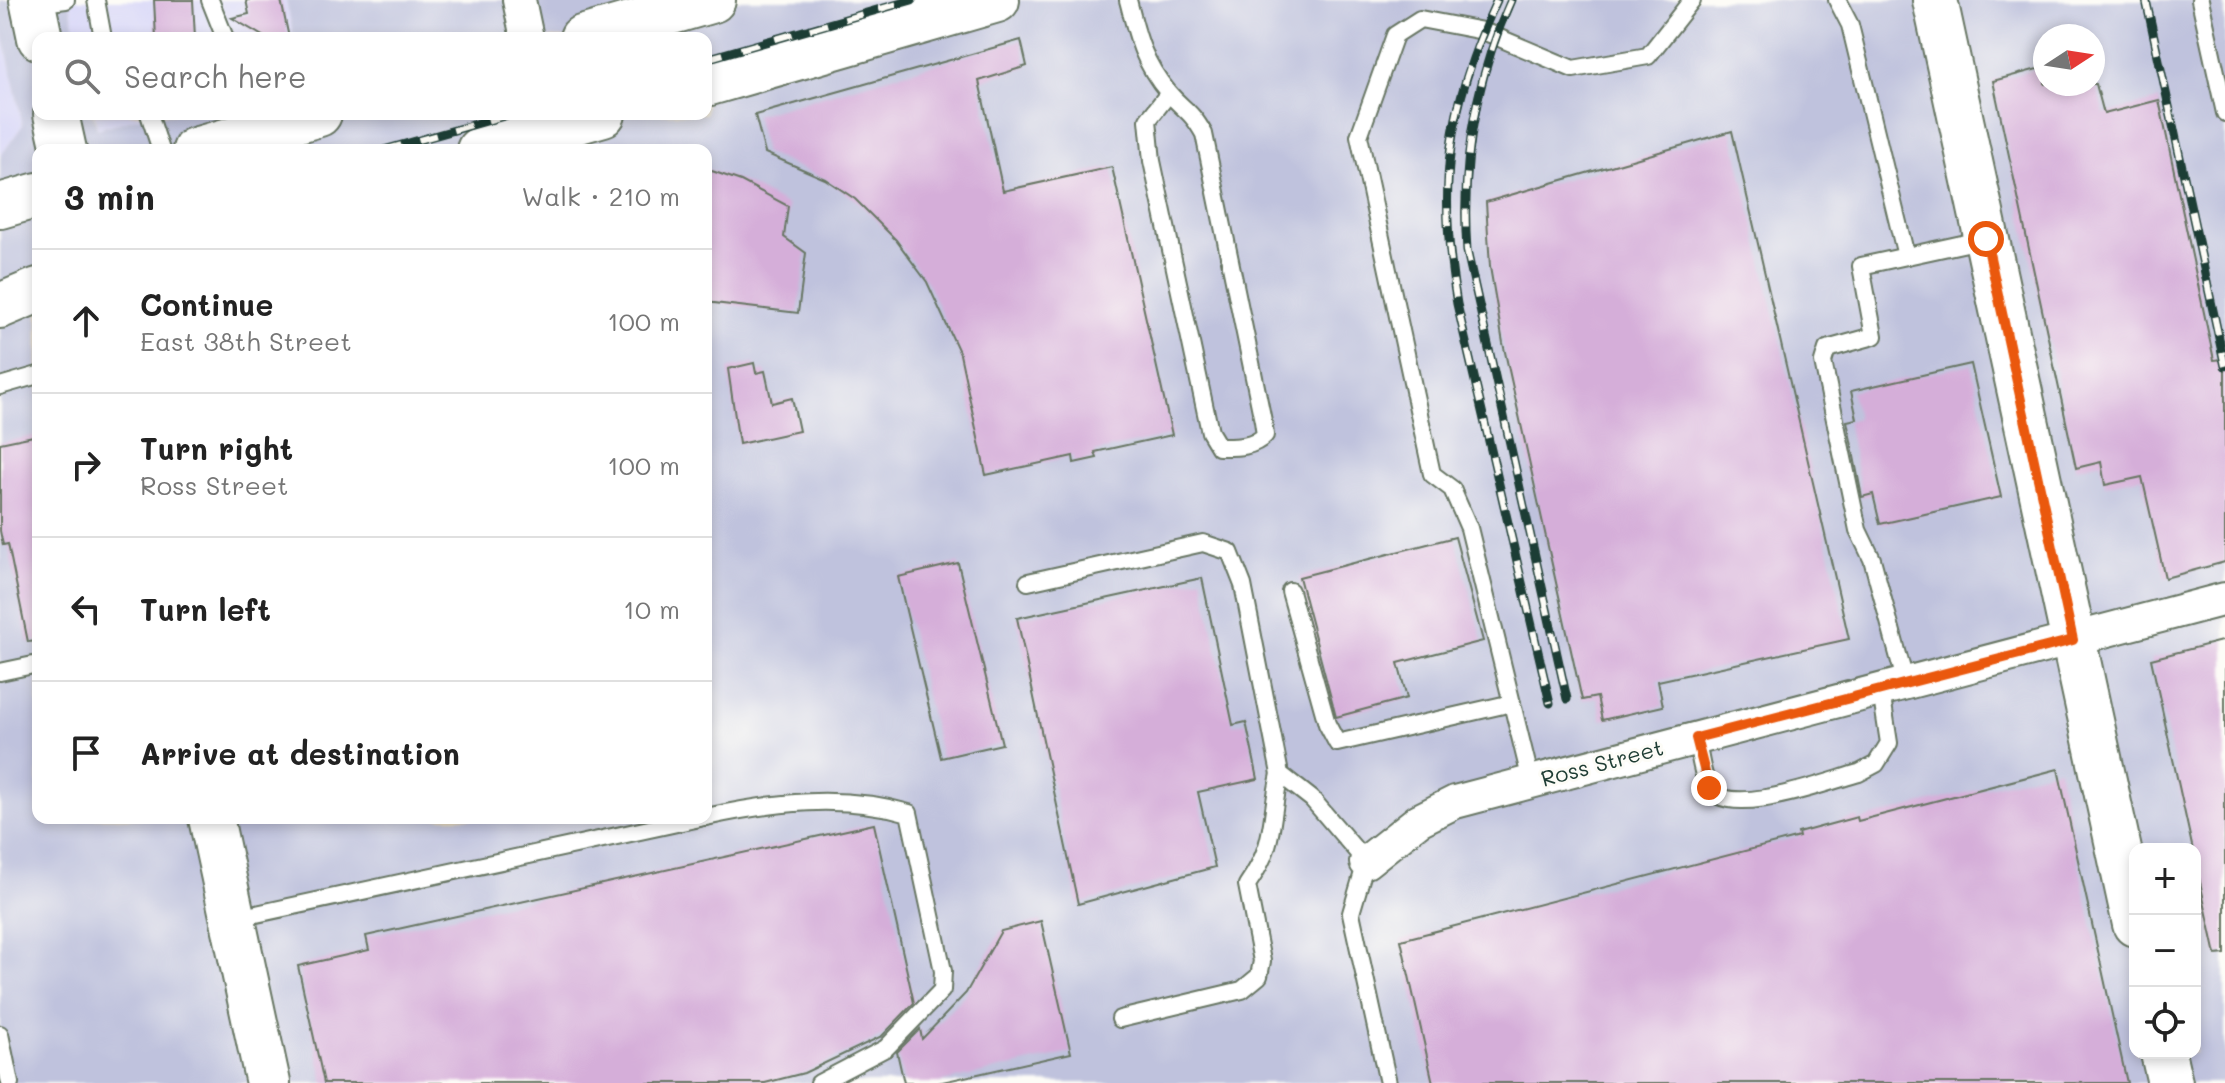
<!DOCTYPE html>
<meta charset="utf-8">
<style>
:root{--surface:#fff;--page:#f2f2f2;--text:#222;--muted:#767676;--line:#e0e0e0}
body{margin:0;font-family:Mali,sans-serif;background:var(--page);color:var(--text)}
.controls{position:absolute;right:24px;bottom:24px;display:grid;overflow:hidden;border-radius:16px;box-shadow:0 4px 12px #0003}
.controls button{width:72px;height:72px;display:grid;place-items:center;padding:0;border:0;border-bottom:2px solid var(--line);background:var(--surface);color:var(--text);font:40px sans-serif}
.compass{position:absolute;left:2033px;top:24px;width:72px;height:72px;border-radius:50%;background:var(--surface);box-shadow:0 4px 12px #0003;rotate:78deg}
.stop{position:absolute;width:24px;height:24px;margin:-18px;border:6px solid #ea580c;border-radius:50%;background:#fff}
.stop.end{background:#ea580c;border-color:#fff;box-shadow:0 2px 8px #0008}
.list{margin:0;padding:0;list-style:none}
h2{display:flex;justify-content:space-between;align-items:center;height:104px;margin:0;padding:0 32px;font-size:34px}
h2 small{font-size:26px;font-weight:400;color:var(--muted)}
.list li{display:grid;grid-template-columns:52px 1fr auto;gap:24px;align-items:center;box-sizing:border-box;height:144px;padding:0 32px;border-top:2px solid var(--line)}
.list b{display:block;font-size:30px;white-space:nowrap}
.list p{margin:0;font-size:26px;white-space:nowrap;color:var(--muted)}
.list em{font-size:26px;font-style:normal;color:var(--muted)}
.icon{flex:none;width:44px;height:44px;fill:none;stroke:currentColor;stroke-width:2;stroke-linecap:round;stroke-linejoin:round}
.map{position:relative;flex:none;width:2225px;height:1083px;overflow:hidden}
.search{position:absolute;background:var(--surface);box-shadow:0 4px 12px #0003;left:32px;top:32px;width:680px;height:88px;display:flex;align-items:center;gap:20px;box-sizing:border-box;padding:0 28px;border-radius:16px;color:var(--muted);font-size:30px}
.panel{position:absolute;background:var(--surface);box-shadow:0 4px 12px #0003;left:32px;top:144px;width:680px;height:680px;border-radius:16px}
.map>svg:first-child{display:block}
</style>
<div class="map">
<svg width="2225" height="1083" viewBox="0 0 2225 1083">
<rect width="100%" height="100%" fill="#fdfcf7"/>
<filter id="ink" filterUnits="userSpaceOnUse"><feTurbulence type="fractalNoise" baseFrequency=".0125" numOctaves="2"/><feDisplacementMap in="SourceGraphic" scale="16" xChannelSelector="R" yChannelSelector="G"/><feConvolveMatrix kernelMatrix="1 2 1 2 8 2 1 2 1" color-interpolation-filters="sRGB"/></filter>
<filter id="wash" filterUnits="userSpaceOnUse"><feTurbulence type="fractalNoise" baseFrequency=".006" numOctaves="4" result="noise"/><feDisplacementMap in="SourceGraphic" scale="32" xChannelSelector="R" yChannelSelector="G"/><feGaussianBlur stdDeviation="1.8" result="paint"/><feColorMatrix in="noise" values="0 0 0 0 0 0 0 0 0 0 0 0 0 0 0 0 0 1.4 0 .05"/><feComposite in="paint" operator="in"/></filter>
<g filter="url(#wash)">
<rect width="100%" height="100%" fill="#eddfbd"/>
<g fill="#d8d7f8">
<path d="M 69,0 L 286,0 L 294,38 L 77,38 Z"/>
<path d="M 0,19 L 23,125 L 0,157 Z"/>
<path d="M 94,114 L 152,114 L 97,129 Z"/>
</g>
<path fill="#bfc2dd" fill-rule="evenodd" d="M 0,0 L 69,0 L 77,38 L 38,38 L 38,114 L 93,114 L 97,129 L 152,114 L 706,114 L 706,38 L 294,38 L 286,0 L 2225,0 L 2225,1083 L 0,1083 L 0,157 L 23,125 L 0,19 ZM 2045,36 L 2093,36 L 2093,84 L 2045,84 ZM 38,150 L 706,150 L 706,818 L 38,818 ZM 2135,849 L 2195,849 L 2195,1053 L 2135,1053 Z"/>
<g id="blocks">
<g fill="#d5aed9">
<path d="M 154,0 L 193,0 L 195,38 L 156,38 Z"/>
<path d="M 246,0 L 281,0 L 289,38 L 266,38 L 232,18 L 249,14 Z"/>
<path d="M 1021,40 L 1027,66 L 979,81 L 1003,191 L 1112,167 L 1172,435 L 1095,452 L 1097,458 L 1074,463 L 1073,456 L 986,475 L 960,354 L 927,282 L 896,240 L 855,199 L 825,179 L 765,153 L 755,115 Z"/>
<path d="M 2045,67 L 2045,84 L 2096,84 L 2104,114 L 2159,100 L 2214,360 L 2225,359 L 2225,562 L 2165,578 L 2142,477 L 2105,485 L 2101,462 L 2076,468 L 1993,81 Z"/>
<path d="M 1732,131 L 1849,639 L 1658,681 L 1663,706 L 1602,720 L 1597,697 L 1582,700 L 1503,343 L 1490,267 L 1486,202 Z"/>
<path d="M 706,169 L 741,181 L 788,206 L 784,237 L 806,253 L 798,313 L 706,302 Z"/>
<path d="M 754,363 L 756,373 L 765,371 L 772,403 L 792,398 L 799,431 L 739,444 L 728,369 Z"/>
<path d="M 1971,364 L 2001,497 L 1880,524 L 1873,494 L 1862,497 L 1847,421 L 1857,419 L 1851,391 Z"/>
<path d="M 38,435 L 38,641 L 28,642 L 8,544 L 3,545 L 0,531 L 0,443 Z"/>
<path d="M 1455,537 L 1483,641 L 1398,663 L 1407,698 L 1336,717 L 1299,577 Z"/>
<path d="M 958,563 L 1002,744 L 941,758 L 898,577 Z"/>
<path d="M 1202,578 L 1233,725 L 1246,722 L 1258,779 L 1198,792 L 1215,867 L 1078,904 L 1017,618 Z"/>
<path d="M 2225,640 L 2225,954 L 2216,955 L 2151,659 Z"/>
<path d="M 2058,769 L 2127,1083 L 1433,1083 L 1401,940 L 1799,837 L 1798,833 L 1857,817 L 1858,821 Z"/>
<path d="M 874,824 L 914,1003 L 882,1036 L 804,1073 L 765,1083 L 324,1083 L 298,966 L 369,950 L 366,936 Z"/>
<path d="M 1041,921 L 1071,1053 L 938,1083 L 904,1083 L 897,1052 L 920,1029 L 922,1039 L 966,993 L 1001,931 Z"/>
</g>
</g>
</g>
<g filter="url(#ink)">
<use href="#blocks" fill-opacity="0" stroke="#677664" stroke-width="2"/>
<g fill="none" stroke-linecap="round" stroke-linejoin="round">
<defs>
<g id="lane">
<path d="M 96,0 L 103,38"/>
<path d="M 210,0 L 225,38"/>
<path d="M 1128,0 C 1137,36 1143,62 1168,92 C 1183,110 1190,109 1204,134 L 1263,421 L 1265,435 C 1253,448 1235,447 1219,447 L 1210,432 L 1152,161 L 1148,120 L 1169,93"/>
<path d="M 1837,0 L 1850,25 L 1906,256"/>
<path d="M 2200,0 L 2225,113"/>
<path d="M 34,4 L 66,0"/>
<path d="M 149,114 L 161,150"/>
<path d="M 0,386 L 38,375"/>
<path d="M 1028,582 L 1203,543 L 1230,552 L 1243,585 L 1280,774 L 1312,799 L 1366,862 L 1351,913 L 1388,1083"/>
<path d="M 1290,591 L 1327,724 L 1337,743 L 1512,703"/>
<path d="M 0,672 L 38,664"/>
<path d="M 1906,684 L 1872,559 L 1858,530 L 1823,362 L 1827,349 L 1874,336 L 1861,266 L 1985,239"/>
<path d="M 1696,738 C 1700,753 1701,772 1708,786 C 1725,821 1829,781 1859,773 L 1876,764 L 1889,743 L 1881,691"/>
<path d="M 1531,781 L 1469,528 L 1452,489 L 1432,474 L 1359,136 L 1395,35 L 1420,19 L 1483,31 L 1573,69 L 1648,56 L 1692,0"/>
<path d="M 706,817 C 774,802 842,794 909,813 L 943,971 L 942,990 L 886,1048 L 819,1083"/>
<path d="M 233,919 L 700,818"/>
<path d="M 1120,1019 L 1242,990 L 1259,976 L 1262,961 L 1247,885 C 1277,842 1269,822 1280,774"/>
<path d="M 0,1034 L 10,1083"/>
</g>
<g id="street">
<path d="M 519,0 L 527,38"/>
<path d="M 1366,862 L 1419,820 L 1455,802 L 2225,599"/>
</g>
<g id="secondary">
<path d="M 32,0 L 40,38"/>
<path d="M 1935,0 L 2135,924"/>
<path d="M 706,84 L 997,0"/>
<path d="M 56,114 L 64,150"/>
<path d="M 479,150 L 603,114"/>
<path d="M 0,306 L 38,290"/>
<path d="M 2163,1053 L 2170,1083"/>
</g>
<g id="primary">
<path d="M 582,38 L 713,0"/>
<path d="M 195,150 L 319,114"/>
<path d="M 0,206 L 38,195"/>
<path d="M 211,818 L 268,1083"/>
</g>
</defs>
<use href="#lane" stroke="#677664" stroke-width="20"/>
<use href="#street" stroke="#677664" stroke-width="36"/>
<use href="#secondary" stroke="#677664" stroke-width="48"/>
<use href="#primary" stroke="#677664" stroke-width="48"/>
<use href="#lane" stroke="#fff" stroke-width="16"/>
<use href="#street" stroke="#fff" stroke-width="32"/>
<use href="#secondary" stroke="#fff" stroke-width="44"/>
<use href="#primary" stroke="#fff" stroke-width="44"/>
<defs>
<g id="rail">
<path d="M 1497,0 C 1447,108 1437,187 1457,304 L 1550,703"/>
<path d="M 1511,0 C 1475,80 1461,163 1467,251 L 1567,699"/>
<path d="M 2146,0 L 2225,366"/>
<path d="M 706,59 L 912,0"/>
<path d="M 384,150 L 511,114"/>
</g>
</defs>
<use href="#rail" stroke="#1f3d34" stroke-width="9"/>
<use href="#rail" stroke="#fdfcf7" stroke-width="6" stroke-dasharray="18" stroke-linecap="butt"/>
</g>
</g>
<g fill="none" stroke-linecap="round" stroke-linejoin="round" filter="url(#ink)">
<path stroke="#ea580c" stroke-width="10" d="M 1709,788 L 1696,738 L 2073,640 L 1986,239"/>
</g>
<g text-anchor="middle" stroke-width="6" stroke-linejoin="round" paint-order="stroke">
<g font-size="22" fill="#1f3d34" stroke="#fdfcf7">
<text transform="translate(1602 763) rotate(-15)" y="8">Ross Street</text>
</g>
</g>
</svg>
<div class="controls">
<button>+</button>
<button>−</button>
<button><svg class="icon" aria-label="locate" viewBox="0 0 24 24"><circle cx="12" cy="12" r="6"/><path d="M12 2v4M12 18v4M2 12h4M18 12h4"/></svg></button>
</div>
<svg class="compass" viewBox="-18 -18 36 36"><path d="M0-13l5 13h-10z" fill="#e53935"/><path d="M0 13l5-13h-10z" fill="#767676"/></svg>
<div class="stop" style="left:1986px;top:239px"></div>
<div class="stop end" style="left:1709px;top:788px"></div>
<div class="search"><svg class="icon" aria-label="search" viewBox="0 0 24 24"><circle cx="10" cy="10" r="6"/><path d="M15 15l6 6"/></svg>Search here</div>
<section class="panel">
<h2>3 min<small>Walk · 210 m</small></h2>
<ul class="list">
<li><svg class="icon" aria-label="ahead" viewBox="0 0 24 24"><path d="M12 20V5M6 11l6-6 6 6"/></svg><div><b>Continue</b><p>East 38th Street</p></div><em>100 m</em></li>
<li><svg class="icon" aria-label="right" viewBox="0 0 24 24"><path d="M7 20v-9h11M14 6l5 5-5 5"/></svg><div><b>Turn right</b><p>Ross Street</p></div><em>100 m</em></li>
<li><svg class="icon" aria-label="left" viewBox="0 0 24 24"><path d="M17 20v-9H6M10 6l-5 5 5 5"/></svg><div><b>Turn left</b></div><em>10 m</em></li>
<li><svg class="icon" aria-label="arrive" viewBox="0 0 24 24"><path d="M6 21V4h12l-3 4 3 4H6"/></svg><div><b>Arrive at destination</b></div></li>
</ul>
</section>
</div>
